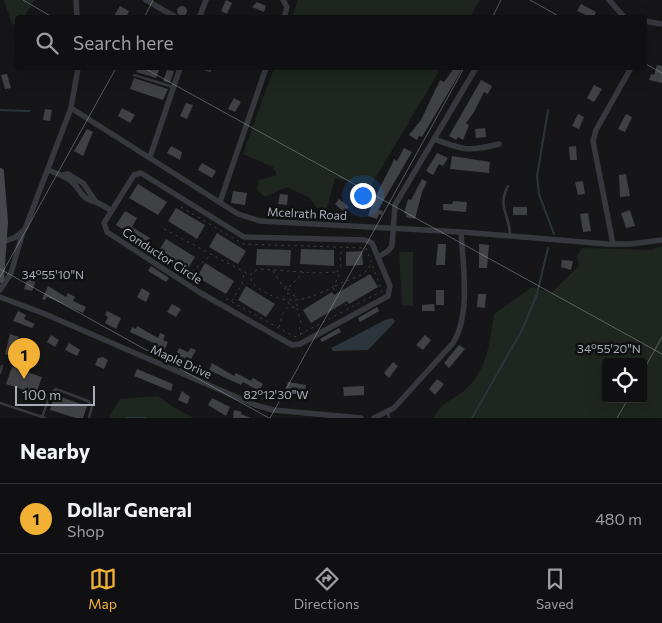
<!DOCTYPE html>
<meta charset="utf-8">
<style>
:root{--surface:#101012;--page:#1e1e20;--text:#f1f3f6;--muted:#9c9d9f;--line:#303032;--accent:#f2b134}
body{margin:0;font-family:Commissioner,sans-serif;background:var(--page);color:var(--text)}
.controls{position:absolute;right:15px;bottom:15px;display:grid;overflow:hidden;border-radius:5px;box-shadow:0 5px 20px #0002}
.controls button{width:45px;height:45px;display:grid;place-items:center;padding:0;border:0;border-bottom:1px solid var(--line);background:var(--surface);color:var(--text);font:25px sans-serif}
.scale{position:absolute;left:15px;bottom:12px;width:80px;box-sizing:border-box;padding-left:5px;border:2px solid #a8adb8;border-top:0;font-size:14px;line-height:18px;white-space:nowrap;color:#a8adb8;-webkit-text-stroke:4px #111113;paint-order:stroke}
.you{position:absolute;left:362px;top:195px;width:18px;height:18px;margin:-12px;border:4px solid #fff;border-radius:50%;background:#1a73e8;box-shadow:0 0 0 8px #1a73e833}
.badge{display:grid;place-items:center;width:32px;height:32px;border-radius:50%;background:var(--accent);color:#111;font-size:16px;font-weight:700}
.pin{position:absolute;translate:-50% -41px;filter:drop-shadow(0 1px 2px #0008)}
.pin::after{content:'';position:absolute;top:26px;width:18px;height:15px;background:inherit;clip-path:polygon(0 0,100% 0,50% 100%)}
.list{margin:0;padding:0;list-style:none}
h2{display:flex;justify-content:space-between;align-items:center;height:65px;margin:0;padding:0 20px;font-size:21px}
h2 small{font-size:16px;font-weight:400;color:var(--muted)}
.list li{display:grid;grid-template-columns:32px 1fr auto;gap:15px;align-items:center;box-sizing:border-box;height:70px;padding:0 20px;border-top:1px solid var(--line)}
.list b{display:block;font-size:19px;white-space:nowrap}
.list p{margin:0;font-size:16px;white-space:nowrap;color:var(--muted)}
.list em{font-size:16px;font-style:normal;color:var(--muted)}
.icon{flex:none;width:28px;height:28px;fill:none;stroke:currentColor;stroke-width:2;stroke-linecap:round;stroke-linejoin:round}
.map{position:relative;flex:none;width:662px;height:418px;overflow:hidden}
.search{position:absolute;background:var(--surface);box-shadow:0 5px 20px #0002;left:15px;right:15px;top:15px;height:55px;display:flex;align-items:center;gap:12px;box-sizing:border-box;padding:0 18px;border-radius:5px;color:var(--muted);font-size:19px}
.sheet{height:135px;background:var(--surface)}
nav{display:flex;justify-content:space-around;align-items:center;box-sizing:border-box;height:70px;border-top:1px solid var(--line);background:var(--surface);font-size:14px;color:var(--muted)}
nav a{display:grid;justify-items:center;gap:2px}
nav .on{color:var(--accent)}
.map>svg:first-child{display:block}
</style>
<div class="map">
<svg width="662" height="418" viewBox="0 0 662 418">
<rect width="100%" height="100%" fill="#161618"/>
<g fill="#1e261f" fill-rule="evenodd">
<path d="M 4,0 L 35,0 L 24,17 L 18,18 L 17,23 L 12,25 Z"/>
<path d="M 298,0 L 480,0 L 470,17 L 292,17 Z"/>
<path d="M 274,68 L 441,68 L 367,192 L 357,183 L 335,178 L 327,208 L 320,213 L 310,198 L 287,187 L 265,197 L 257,190 L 259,180 L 277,175 L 273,167 L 243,154 Z"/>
<path d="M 662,246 L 662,418 L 433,418 C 445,398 454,401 468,387 C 488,368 490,339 494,314 L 532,287 L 551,293 L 579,266 L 577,256 L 582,248 L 651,250 ZM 606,362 L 643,362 L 643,399 L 606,399 Z"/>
<path d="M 399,252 L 413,252 L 413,306 L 402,305 Z"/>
<path d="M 158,396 L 173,407 L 194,418 L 109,418 L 120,399 Z"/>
</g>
<path fill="#2c353c" d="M 392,318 L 395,321 L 392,325 L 368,350 L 333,351 L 331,348 L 335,346 L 385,320 Z"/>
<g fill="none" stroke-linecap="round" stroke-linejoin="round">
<g stroke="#2c353c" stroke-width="2">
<path d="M 0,110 L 29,111"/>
<path d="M 548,110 L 537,176 L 539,194 L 554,234"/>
<path d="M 126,418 L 146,418"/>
<path d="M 472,418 L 522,330 L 537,294 L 548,248"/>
</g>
</g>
<g fill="#404145">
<path d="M 226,0 L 232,3 L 227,14 L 221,11 Z"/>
<path d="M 257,2 L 266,6 L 264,12 L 252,7 Z"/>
<path d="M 581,4 L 596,12 L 593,18 L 577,11 Z"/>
<circle cx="182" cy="11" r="5"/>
<path d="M 120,6 L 129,11 L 126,18 L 114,16 Z"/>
<path d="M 657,65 L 662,66 L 662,83 L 649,80 L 651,74 L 654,75 Z"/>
<path d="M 138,68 L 160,68 L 156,78 L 136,72 Z"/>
<path d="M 454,68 L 463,68 L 422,137 L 419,136 L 417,140 L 409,135 L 421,120 L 440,80 L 444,82 Z"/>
<path d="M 167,70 L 174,71 L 170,83 L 163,81 Z"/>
<path d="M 7,74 L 11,88 L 5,89 L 1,75 Z"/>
<path d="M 134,78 L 168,89 L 163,100 L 130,89 Z"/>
<path d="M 481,80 L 492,86 L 488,94 L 484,92 L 474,112 L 466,123 L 469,125 L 463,140 L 458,137 L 456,140 L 449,136 Z"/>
<path d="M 594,85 L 602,89 L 594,102 L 587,98 Z"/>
<path d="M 234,98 L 241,102 L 235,112 L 228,109 Z"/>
<path d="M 186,103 L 193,105 L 187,119 L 180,116 Z"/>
<path d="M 122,108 L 135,115 L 130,123 L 118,116 Z"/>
<path d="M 45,109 L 52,110 L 50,121 L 43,120 Z"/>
<path d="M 578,114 L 584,117 L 579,129 L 572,126 Z"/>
<path d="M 626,114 L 632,117 L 625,132 L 618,129 Z"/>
<path d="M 485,128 L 486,137 L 476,138 L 475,129 Z"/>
<path d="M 87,129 L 93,132 L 83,156 L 74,151 Z"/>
<path d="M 171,146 L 182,152 L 180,160 L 167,153 Z"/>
<path d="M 576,146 L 577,160 L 570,160 L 569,147 Z"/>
<path d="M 404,148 L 412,152 L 378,210 L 383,211 L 382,215 L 379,214 L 377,219 L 368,216 L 372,203 L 392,164 L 394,159 L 397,161 Z"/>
<path d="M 437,153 L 448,158 L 443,166 L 439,164 L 433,175 L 426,171 Z"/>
<path d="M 452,156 L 490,162 L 489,173 L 450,169 Z"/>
<path d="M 202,163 L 216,171 L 212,178 L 198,170 Z"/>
<path d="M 626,174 L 630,196 L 620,197 L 619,175 Z"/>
<path d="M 422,179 L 427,182 L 422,192 L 415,219 L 406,217 L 407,214 L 404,213 L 408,199 L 411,200 Z"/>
<path d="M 583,181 L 585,194 L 578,195 L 575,182 Z"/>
<path d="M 138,184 L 167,202 L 158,215 L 129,198 Z"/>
<path d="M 233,191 L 247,193 L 245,205 L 231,203 Z"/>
<path d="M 280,194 L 288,195 L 287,205 L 278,204 Z"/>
<path d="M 339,199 L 349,207 L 344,212 L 335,204 Z"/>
<path d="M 453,201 L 467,202 L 466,212 L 443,210 L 443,204 L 452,204 Z"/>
<rect x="513" y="207" width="14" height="8"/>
<path d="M 176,208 L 205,225 L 197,239 L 168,221 Z"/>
<path d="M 630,210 L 635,226 L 626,228 L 621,213 Z"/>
<path d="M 125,211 L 137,218 L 132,227 L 150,238 L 146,244 L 116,225 Z"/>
<path d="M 588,213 L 591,231 L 583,232 L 580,214 Z"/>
<path d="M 217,233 L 246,251 L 238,264 L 209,247 Z"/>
<path d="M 166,239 L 195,257 L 187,270 L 158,252 Z"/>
<path d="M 438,244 L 446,244 L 445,265 L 436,265 Z"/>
<path d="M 479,244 L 489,245 L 487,268 L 479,268 Z"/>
<path d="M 257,249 L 291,250 L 290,266 L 256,265 Z"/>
<path d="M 301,249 L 334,250 L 334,266 L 300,264 Z"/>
<path d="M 362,251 L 363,265 L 346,266 L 346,252 Z"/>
<path d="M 562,260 L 573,261 L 571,270 L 561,267 Z"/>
<path d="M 205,263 L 234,281 L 226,294 L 197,277 Z"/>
<path d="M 151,266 L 169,278 L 166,282 L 148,271 Z"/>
<path d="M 29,272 L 38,275 L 32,291 L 24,289 Z"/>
<path d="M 370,274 L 378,287 L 349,304 L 347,301 L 311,323 L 303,310 L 332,292 L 334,295 Z"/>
<path d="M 48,286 L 66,297 L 68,293 L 75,297 L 73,301 L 86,307 L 83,313 L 47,297 L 45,300 L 42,299 Z"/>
<path d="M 246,286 L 275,304 L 266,317 L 238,300 Z"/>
<path d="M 142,288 L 150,293 L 146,302 L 137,297 Z"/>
<rect x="436" y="290" width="8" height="15"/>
<path d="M 478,294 L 486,294 L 485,308 L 477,307 Z"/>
<path d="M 172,304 L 181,309 L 176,317 L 167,312 Z"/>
<path d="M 434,304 L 435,311 L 422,311 L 422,305 Z"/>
<path d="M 377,307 L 379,311 L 360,322 L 358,318 Z"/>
<path d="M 18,311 L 26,315 L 24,319 L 35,324 L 32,328 L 13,321 Z"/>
<path d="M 107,311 L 121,318 L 116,329 L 105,323 L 108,317 L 105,315 Z"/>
<path d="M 137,326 L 158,338 L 160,333 L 165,335 L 163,340 L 168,342 L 164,351 L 155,346 L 156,344 L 130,332 L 132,327 L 136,329 Z"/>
<path d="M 339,328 L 341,332 L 322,342 L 320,339 Z"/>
<path d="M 10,334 L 19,337 L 15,349 L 26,354 L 24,361 L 5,354 Z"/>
<path d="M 51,335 L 59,340 L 55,347 L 47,342 Z"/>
<path d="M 425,335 L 431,340 L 423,350 L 416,345 Z"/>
<path d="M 69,343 L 80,350 L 77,356 L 65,350 Z"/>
<path d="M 459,345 L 465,349 L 449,368 L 444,363 Z"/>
<path d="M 179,348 L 188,352 L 191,348 L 196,350 L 190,361 L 176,354 Z"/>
<path d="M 103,357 L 108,360 L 104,369 L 95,365 L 98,358 Z"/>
<path d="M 393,362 L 398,366 L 389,378 L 384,373 Z"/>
<path d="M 212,363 L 234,376 L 236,373 L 251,381 L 253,378 L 263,384 L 259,391 L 243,382 L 241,385 L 209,370 Z"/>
<path d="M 12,367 L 42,377 L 36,394 L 6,384 Z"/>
<path d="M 137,369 L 173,384 L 171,391 L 134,376 Z"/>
<path d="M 437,379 L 444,384 L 435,395 L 429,389 Z"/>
<path d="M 288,382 L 306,385 L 305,393 L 286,389 Z"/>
<path d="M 364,386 L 364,395 L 344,396 L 343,387 Z"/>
<path d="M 182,391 L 190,397 L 187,404 L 178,400 Z"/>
<path d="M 55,395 L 87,406 L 83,418 L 76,418 L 50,410 Z"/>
<path d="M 212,398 L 230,407 L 226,416 L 208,405 Z"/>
<path d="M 234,410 L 242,412 L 241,414 L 251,418 L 233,418 Z"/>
</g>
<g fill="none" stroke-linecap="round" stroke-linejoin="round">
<g stroke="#3d3f44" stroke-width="1" stroke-dasharray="2.5 4" stroke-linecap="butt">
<path d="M 181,207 L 243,244 L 366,248 L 382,291 L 295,337 L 223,297"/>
<path d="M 164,229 L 250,275 L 258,269 L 317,273 L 335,272 L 339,276 L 332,288 C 305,300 289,307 261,290 C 255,286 251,283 250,275"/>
<path d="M 273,271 L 282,285 L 290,289 L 285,291 L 285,288"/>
<path d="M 337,272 L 341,266 L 340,255 L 343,249"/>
<path d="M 187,276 L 211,255"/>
<path d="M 335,286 L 363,274 L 371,265"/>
<path d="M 289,287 L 304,272"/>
<path d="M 333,288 L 349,309"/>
<path d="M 287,293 L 295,296 L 295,301"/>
<path d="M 232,301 L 242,284 L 244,273"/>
<path d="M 288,302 L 291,307 L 296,308 L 298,301"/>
<path d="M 297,308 L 301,322 L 299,331 L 301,334"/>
<path d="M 279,327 L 282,315 L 289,305"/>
</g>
<g stroke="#37383d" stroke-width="2.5">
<path d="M 202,68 L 210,71"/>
<path d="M 134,75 L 173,87"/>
<path d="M 508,186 C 497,206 509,214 510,234"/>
<path d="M 0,373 L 2,366"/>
<path d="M 0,403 L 45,418"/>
<path d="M 388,413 L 389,418"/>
<path d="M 42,417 L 51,393 L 56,389 L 88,401 L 92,406 L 89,418"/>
</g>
<g stroke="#37383d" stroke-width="5.5">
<path d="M 76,0 L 77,18"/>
<path d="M 146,0 L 177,18"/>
<path d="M 283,0 L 287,7 L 284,18"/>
<path d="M 609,0 L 625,18"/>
<path d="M 199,18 L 206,0"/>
<path d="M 644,21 L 662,24"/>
<path d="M 71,108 L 238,214 L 260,221 L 461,232 L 607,244 L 630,244 L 662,240"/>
<path d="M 434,139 C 463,150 468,152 499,144"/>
<path d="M 150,157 L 180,68"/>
<path d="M 48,170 C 56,173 64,176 71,181 C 81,189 81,200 96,202 L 83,183 L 68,174 L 62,175"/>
<path d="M 141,173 L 244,237 L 365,240 L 372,243 L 390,286 L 388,296 L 300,344 L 292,345 L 199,292 L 107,232 L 104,223 L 134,175 Z"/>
<path d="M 96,202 L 111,210"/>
<path d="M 220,202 L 266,68"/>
<path d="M 3,242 L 16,237 L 25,229 L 71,108 L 78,68"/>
<path d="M 613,244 L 593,141 L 596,130 L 631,68"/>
<path d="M 378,257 L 388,251 L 392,246 L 395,205 L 476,68"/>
<path d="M 0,290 L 11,273 L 23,232"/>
<path d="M 0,297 L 45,314 L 255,405 L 273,410 L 361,418"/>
<path d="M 374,418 L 394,408 L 453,343 C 471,315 463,265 461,232"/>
</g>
<path stroke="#45474d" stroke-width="8" d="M 0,172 L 4,222 L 0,279"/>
</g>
<path fill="none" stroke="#a8adb8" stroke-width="1" stroke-opacity="0.45" d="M 23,0 L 54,18M 530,0 L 562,18M 144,18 L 153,0M 492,18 L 501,0M 644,63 L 662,73M 144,68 L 662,354M 0,269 L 269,418M 0,277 L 116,68M 643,371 L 662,337M 270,418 L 464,68M 617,418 L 628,399"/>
<g text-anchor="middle" stroke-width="5" stroke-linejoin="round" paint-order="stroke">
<g font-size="12" fill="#a8adb8" stroke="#111113">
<text transform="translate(307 214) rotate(3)" y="4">Mcelrath Road</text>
<text transform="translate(162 256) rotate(33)" y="4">Conductor Circle</text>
<text transform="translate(181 362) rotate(24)" y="4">Maple Drive</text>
</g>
</g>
<g font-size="12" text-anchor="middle" fill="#a8adb8" stroke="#111113" stroke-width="5" stroke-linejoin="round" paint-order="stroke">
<text x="53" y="279">34°55'10"N</text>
<text x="609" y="353">34°55'20"N</text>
<text x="276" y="399">82°12'30"W</text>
</g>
</svg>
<div class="controls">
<button><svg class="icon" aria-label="locate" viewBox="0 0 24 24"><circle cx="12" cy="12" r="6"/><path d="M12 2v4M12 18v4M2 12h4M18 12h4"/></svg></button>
</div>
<div class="scale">100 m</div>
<div class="you"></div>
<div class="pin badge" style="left:24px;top:379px">1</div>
<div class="search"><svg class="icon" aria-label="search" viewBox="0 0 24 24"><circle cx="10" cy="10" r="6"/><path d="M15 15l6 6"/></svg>Search here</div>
</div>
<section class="sheet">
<h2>Nearby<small></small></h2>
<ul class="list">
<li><span class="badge">1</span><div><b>Dollar General</b><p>Shop</p></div><em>480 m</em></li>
</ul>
</section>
<nav>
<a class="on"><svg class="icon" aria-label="map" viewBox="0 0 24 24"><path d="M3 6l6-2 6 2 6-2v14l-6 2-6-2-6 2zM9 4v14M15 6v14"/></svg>Map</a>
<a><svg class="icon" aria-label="directions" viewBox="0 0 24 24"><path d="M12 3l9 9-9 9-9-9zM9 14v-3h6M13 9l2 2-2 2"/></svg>Directions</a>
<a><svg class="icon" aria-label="saved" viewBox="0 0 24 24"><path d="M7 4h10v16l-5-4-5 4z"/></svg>Saved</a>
</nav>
